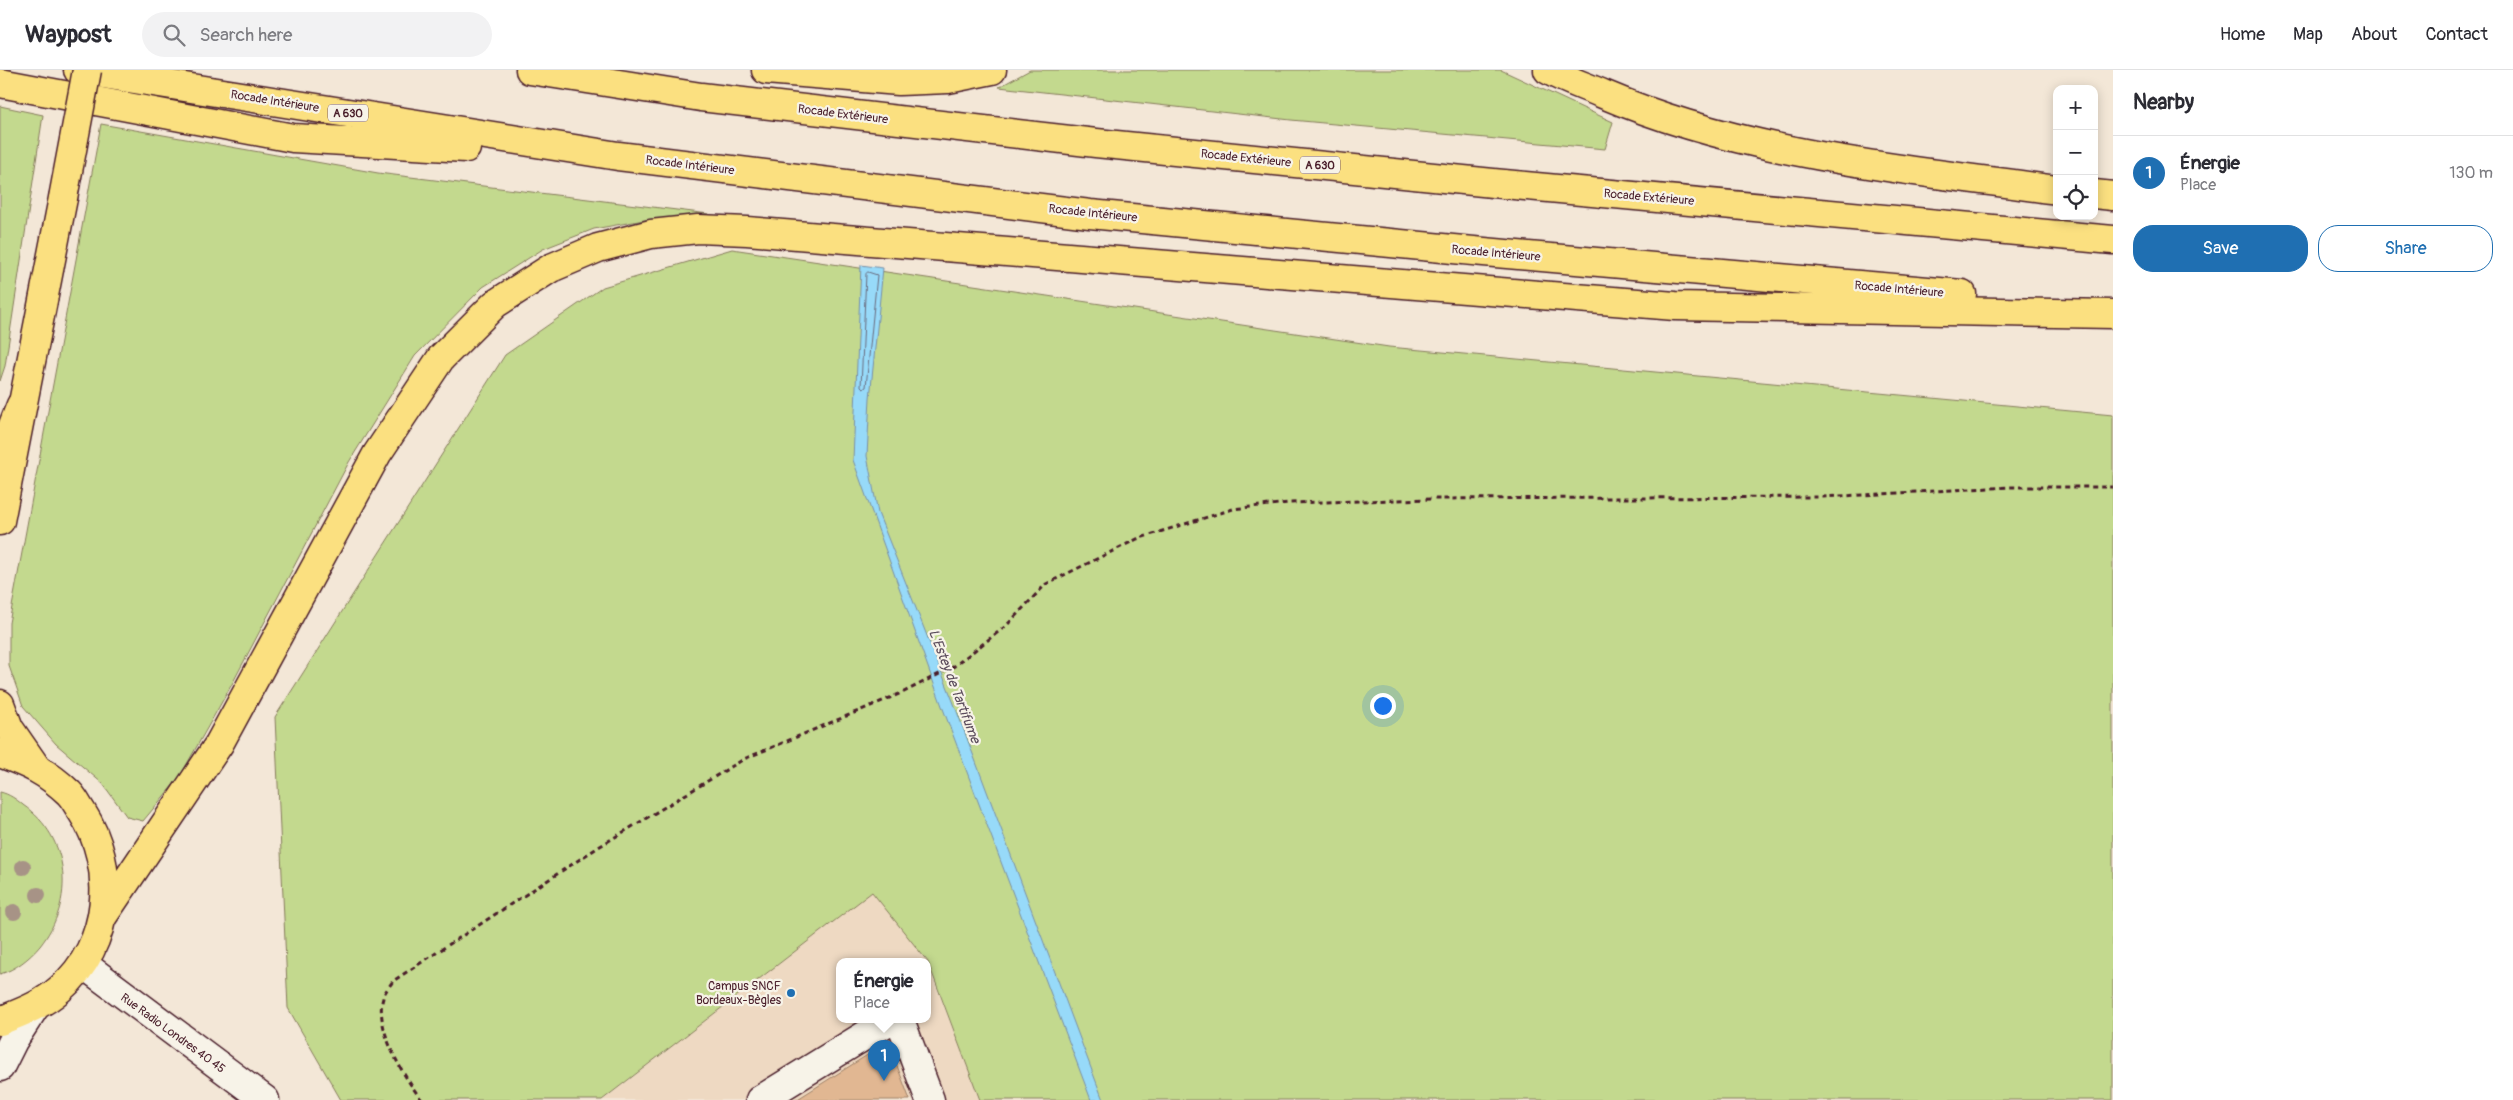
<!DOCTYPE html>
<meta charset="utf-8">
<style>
:root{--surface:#fff;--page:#f2f2f3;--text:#2b2b33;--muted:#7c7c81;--line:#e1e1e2;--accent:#1f6fb2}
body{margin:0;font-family:Pangolin,sans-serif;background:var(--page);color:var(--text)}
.controls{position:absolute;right:15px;top:15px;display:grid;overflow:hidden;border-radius:10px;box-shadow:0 2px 12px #0003}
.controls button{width:45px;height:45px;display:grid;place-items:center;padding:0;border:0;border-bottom:1px solid var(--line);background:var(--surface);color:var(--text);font:25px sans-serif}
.you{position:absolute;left:1382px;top:635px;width:18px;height:18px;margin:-12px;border:4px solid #fff;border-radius:50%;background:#1a73e8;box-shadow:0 0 0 8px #1a73e833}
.badge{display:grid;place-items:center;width:32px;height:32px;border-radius:50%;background:var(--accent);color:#fff;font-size:16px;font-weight:700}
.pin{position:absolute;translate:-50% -41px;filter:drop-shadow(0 1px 2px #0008)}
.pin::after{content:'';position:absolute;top:26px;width:18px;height:15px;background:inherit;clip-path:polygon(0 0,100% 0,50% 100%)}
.popup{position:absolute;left:836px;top:888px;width:95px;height:65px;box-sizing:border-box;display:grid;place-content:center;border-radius:10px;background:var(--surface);filter:drop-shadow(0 1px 4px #0005);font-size:16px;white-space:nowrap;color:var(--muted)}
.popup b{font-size:19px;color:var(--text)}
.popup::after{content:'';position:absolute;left:50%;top:100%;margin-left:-10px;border:10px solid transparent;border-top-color:var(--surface)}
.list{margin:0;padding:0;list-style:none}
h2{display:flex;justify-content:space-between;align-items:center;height:65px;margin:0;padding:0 20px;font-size:21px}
h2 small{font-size:16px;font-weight:400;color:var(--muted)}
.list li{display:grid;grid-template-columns:32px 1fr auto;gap:15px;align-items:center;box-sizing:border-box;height:75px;padding:0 20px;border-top:1px solid var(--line)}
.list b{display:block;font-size:19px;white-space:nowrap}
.list p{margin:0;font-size:16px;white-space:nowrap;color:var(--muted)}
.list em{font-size:16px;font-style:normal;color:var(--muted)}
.actions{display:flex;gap:10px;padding:15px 20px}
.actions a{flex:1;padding:11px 0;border:1px solid var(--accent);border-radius:20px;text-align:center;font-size:18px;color:var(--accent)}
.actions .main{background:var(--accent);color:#fff}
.icon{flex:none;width:28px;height:28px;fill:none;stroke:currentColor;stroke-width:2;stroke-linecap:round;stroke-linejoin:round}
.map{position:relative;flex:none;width:2113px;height:1030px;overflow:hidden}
header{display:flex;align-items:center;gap:30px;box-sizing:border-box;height:70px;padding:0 25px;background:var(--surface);border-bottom:1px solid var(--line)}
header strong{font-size:24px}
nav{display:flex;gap:28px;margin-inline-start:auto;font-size:18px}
.search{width:350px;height:45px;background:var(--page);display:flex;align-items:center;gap:12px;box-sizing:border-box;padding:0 18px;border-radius:28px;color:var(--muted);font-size:19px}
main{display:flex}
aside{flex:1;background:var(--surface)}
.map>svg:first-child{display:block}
</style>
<header>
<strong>Waypost</strong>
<div class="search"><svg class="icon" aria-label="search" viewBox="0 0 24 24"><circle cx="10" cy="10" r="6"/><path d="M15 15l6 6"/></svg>Search here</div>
<nav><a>Home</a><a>Map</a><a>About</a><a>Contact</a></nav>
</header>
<main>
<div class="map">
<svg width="2113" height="1030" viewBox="0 0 2113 1030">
<rect width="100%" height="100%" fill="#f3e7d7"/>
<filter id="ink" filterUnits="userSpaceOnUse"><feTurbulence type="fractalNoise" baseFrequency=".02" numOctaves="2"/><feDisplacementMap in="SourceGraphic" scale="10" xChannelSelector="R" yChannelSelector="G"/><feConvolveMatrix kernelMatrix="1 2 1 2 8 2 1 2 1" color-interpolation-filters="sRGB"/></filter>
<g filter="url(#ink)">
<path fill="#eed9c2" d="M 872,821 L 924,886 L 927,892 L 840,892 L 840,950 L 928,950 L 928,895 L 980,1030 L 603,1030 Z"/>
<g fill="#c3d98e" stroke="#867c5c">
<path d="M 1030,0 L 1501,0 L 1613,52 L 1605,79 L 1291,50 L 999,17 Z"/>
<path d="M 0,36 L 43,45 L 5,296 L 0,311 Z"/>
<path d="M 101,54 L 378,103 L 709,144 L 644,150 L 594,159 L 543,179 L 483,217 L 415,286 L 349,392 L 232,614 L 179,708 L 143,751 L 127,747 L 103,714 L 56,674 L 23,636 L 9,596 L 9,553 Z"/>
<path d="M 732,179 L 1389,277 L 2113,345 L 2113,1030 L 980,1030 L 928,892 L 872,822 L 602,1030 L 341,1030 L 288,938 L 275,647 L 505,285 L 603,217 Z"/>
<path d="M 0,722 C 9,724 16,729 23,735 C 71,768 75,832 40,876 C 30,888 15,900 0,904 Z"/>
</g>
<path fill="#97daf9" stroke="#788fa7" d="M 861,195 L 883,198 L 870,328 L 867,386 L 878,443 L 953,631 L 1103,1030 L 1091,1030 L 942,636 L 853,390 Z"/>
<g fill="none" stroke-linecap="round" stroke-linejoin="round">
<path stroke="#696a7d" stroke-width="1" d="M 868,202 L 877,205 L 866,317 L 863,319 L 861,317 L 866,204 Z"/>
</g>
<path fill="#e1b792" stroke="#9e8066" d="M 888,972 L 910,1030 L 796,1030 Z"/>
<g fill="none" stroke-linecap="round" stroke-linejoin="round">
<defs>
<g id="minor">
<path d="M 83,894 L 265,1030"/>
<path d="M 900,950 L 930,1030"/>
<path d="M 0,997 L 13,971 L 35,937"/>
<path d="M 760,1030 L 890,950"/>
</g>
<g id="major">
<path d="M 0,451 L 63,128"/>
<path d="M 0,634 L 9,658 L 36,697"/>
<path d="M 0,683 C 29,694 46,701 69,723 C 74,728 78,736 82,742 C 117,796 112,875 60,919 C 42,935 22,942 0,951"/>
</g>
<g id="highway">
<path d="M 78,0 L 618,86 L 1090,144 L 1484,182 L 1962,224"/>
<path d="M 530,0 L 701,27 L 1096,73 L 1493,113 L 2113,170"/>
<path d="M 766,0 L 899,11 L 948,9 L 992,0"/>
<path d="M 1548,0 C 1565,10 1585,16 1603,24 C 1746,85 1904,99 2057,120"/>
<path d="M 0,13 L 293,68 L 466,78"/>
<path d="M 2094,124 L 2113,126"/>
<path d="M 0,388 L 21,335"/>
<path d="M 103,846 L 219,674 L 377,384 L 441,288 L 495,234 L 551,198 L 598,178 L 651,164 L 698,159 L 747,161 L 1675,236 L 2113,244"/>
</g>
</defs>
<use href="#minor" stroke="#4a1f2b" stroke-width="31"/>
<use href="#major" stroke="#4a1f2b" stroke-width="31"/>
<use href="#highway" stroke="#4a1f2b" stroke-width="31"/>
<path stroke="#4a1f2b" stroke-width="3" stroke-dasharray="5 4" stroke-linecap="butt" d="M 422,1030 C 404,1008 374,957 383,928 C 384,922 390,916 393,911 L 597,778 L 744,689 L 904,622 L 953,597 L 1006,556 L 1046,514 L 1137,469 L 1233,439 L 1288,433 L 1430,429 L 1823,427 L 2009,417 L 2113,417"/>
<use href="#minor" stroke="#f7f3e8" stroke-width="28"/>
<use href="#major" stroke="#fbe080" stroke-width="28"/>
<use href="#highway" stroke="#fbe080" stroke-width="28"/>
<defs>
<path id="major-bridge" d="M 63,128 L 87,0"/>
</defs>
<use href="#major-bridge" stroke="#4a1f2b" stroke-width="31" stroke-linecap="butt"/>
<use href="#major-bridge" stroke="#fbe080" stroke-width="28"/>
</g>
<g fill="#a79386">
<circle cx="23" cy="797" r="8"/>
<circle cx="38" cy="825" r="8"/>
<circle cx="14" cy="842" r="8"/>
</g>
</g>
<circle fill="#1f6fb2" stroke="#f7f3e8" stroke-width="2" cx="791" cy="923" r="5"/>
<g text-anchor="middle" stroke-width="4.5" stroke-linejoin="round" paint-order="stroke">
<g fill="#f7f3e8" stroke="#7e5f64" stroke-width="1">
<rect x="328" y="34.5" width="40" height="17" rx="4"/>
<rect x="1300" y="86.5" width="40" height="17" rx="4"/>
</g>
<g font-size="11" font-weight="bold" fill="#4a1f2b">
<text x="348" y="47">A 630</text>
<text x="1320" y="99">A 630</text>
</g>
<g font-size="12" fill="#4a1f2b" stroke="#f7f3e8">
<text transform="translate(275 31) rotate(9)" y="4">Rocade Intérieure</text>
<text transform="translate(843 44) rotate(7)" y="4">Rocade Extérieure</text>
<text transform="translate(1246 88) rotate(6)" y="4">Rocade Extérieure</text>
<text transform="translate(690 95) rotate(7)" y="4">Rocade Intérieure</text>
<text transform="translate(1649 127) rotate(5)" y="4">Rocade Extérieure</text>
<text transform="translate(1093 143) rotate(6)" y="4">Rocade Intérieure</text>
<text transform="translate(1496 183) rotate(5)" y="4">Rocade Intérieure</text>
<text transform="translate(1899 219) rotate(5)" y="4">Rocade Intérieure</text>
<text transform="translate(173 963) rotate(36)" y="4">Rue Radio Londres 40 45</text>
</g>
<g font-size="12" fill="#4a1f2b" stroke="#f7f3e8" text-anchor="end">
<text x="781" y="920">Campus SNCF<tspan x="781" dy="14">Bordeaux-Bègles</tspan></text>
</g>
<g font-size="14" font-style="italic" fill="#5d4e5e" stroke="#f7f3e8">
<text transform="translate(955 616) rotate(69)" y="5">L'Estey de Tartifume</text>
</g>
</g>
</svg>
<div class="controls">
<button>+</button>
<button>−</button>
<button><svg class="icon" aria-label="locate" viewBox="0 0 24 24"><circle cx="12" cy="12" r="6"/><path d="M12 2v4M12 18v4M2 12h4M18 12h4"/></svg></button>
</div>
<div class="you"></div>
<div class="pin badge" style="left:884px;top:1011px">1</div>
<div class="popup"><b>Énergie</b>Place</div>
</div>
<aside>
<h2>Nearby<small></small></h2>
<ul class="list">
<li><span class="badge">1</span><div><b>Énergie</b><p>Place</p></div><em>130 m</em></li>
</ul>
<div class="actions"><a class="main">Save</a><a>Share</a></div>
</aside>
</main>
